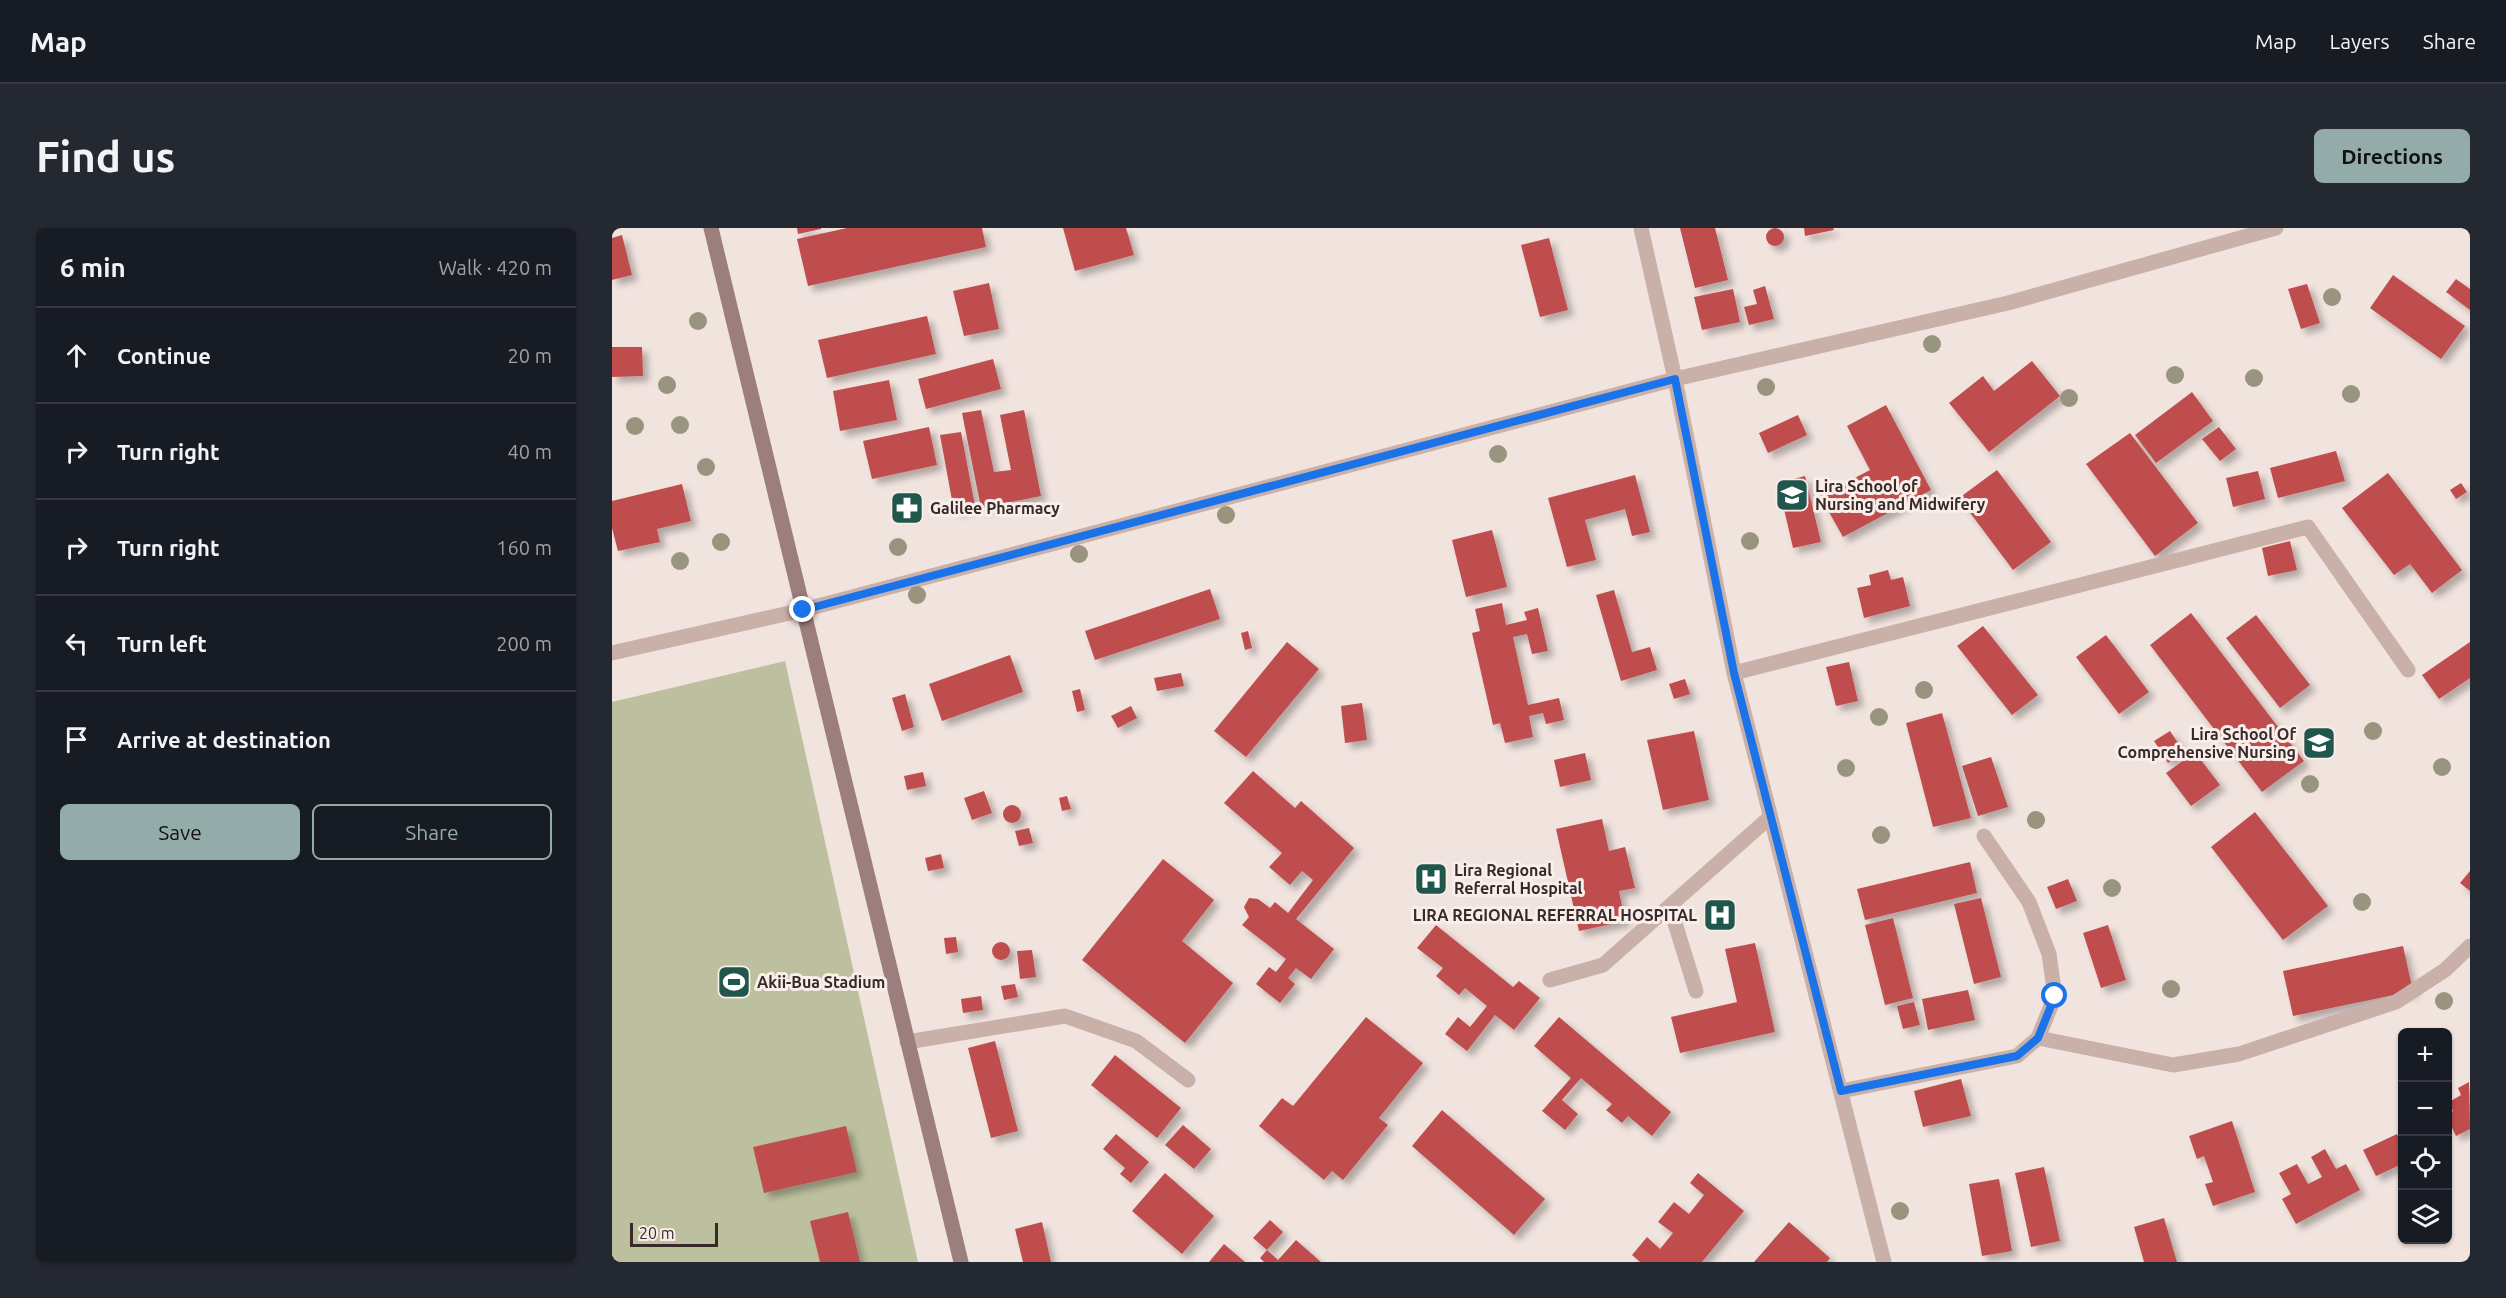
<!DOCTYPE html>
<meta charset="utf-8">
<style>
:root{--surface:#171b24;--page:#242831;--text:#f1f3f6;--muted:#9ea1a6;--line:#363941;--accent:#93acaa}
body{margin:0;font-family:Ubuntu,sans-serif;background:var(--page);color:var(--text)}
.controls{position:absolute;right:18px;bottom:18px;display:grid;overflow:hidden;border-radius:9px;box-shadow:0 2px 4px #0004}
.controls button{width:54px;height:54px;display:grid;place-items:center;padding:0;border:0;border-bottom:2px solid var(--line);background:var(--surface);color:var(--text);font:30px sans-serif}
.scale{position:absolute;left:18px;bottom:15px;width:88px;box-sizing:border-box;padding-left:6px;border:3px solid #372a29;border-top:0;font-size:16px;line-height:21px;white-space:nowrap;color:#372a29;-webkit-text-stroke:4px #f9eeea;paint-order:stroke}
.stop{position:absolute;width:18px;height:18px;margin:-14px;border:4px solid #1a73e8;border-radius:50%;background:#fff}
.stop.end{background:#1a73e8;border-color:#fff;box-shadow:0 2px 6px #0008}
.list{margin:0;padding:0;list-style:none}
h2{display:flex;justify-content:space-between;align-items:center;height:78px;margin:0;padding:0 24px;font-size:26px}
h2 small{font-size:20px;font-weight:400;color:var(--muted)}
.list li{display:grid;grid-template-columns:39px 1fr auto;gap:18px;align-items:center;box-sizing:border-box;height:96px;padding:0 24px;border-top:2px solid var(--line)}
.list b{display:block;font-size:22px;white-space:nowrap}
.list em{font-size:20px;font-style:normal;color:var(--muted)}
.actions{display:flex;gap:12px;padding:18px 24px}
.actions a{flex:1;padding:14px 0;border:2px solid var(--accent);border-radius:9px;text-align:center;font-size:21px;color:var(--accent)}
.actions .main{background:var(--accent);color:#111}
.icon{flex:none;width:33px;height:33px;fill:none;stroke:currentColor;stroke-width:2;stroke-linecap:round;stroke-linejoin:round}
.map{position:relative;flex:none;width:1858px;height:1034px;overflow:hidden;border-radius:9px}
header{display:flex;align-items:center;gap:36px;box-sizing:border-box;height:84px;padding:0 30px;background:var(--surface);border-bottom:2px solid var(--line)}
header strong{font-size:28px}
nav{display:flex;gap:33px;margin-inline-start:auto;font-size:21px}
.intro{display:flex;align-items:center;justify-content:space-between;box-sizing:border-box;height:144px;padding:0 36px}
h1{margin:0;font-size:42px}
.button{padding:15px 27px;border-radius:9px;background:var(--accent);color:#111;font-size:21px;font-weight:700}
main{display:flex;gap:36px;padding:0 36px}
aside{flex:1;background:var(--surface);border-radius:9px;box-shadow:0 2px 4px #0004}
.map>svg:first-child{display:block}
</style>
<header>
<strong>Map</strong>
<nav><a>Map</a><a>Layers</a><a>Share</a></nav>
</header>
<div class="intro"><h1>Find us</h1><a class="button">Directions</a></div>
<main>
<aside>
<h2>6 min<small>Walk · 420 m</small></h2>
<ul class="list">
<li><svg class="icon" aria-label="ahead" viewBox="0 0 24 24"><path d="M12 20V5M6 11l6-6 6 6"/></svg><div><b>Continue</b></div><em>20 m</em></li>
<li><svg class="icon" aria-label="right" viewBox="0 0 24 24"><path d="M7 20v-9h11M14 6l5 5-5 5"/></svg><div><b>Turn right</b></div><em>40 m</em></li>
<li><svg class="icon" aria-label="right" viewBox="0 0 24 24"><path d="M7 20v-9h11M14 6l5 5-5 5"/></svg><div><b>Turn right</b></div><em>160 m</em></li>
<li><svg class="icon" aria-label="left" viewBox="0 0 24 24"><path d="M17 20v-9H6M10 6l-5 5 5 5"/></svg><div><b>Turn left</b></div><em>200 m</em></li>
<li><svg class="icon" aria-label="arrive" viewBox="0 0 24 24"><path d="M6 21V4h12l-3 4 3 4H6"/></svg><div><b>Arrive at destination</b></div></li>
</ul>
<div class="actions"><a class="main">Save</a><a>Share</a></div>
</aside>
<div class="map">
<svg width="1858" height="1034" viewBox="0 0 1858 1034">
<defs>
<filter id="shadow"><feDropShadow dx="5.5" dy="5.5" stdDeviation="3" flood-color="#0004"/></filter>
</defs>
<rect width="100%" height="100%" fill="#f1e3de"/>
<path fill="#bdc09e" d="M 173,433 L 306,1034 L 0,1034 L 0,474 Z"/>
<g fill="#bf4e4e" filter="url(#shadow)">
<circle cx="1163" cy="9" r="9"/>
<path d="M 185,0 L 209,0 L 209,1 L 186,6 Z"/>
<path d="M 235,0 L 370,0 L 374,19 L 196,58 L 185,11 Z"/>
<path d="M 451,0 L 514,0 L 522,27 L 463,43 Z"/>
<path d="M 1068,0 L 1103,0 L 1116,52 L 1083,60 Z"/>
<path d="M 1192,0 L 1221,0 L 1222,2 L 1193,8 Z"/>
<path d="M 10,7 L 20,47 L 0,52 L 0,10 Z"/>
<path d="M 937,10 L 956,82 L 928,89 L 909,17 Z"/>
<path d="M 1781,47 L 1853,98 L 1829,131 L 1758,80 Z"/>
<path d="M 1844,51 L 1858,61 L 1858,82 L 1834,64 Z"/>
<path d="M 377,55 L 387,101 L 352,108 L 341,63 Z"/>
<path d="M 1695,56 L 1708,95 L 1689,101 L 1676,61 Z"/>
<path d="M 1153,58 L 1162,91 L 1137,97 L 1132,79 L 1145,76 L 1141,62 Z"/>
<path d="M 1121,61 L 1128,94 L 1090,102 L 1082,69 Z"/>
<path d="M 315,88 L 324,126 L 215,150 L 206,112 Z"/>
<path d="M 0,119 L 30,119 L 31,148 L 0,149 Z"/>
<path d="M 381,131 L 389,161 L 314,181 L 306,151 Z"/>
<path d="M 1420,133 L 1448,168 L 1377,224 L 1337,175 L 1371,148 L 1382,163 Z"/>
<path d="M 277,152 L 285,192 L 228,203 L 221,163 Z"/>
<path d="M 1580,164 L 1601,193 L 1544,235 L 1523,207 Z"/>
<path d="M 1274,177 L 1319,262 L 1231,309 L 1208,268 L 1258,242 L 1235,198 Z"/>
<path d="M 369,182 L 382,244 L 399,242 L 388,187 L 412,182 L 429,268 L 369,280 L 350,185 Z"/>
<path d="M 1186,187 L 1195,207 L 1156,225 L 1147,205 Z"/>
<path d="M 317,199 L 325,237 L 260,251 L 251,213 Z"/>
<path d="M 1607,199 L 1624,221 L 1608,233 L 1590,211 Z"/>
<path d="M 349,204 L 363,278 L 342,283 L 328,207 Z"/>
<path d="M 1518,205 L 1586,295 L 1543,328 L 1474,236 Z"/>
<path d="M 1724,223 L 1733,253 L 1666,270 L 1658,240 Z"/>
<path d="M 1385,242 L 1439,314 L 1401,342 L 1347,270 Z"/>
<path d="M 1646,243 L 1653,271 L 1621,279 L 1614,250 Z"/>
<path d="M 1776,245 L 1850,342 L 1820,365 L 1798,336 L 1782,347 L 1730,280 Z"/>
<path d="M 1023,247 L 1038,304 L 1020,308 L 1013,281 L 973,292 L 984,332 L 955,339 L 936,270 Z"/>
<path d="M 1193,248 L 1209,314 L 1181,320 L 1166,255 Z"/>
<path d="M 1849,255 L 1855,264 L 1844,271 L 1838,262 Z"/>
<path d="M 70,256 L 79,293 L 45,301 L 48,314 L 6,323 L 0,300 L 0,273 Z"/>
<path d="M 880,302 L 895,359 L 854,369 L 840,312 Z"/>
<path d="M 1678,313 L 1685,342 L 1656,348 L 1650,320 Z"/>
<path d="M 1276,342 L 1279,352 L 1291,349 L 1298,378 L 1252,390 L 1245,360 L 1259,357 L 1257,347 Z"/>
<path d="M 598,361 L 608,391 L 483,432 L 473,403 Z"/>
<path d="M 1002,362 L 1020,424 L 1038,419 L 1045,442 L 1009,453 L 984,367 Z"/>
<path d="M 890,375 L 894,397 L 915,392 L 912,384 L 926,380 L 936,423 L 920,426 L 915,406 L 901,409 L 916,477 L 947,470 L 952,492 L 934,496 L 931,485 L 917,488 L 921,509 L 893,515 L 888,495 L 881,497 L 860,405 L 868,403 L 863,381 Z"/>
<path d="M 1579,385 L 1692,533 L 1650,564 L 1538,417 Z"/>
<path d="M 1644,387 L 1698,457 L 1668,480 L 1614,410 Z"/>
<path d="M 1371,398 L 1426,467 L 1400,487 L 1345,418 Z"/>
<path d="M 636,403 L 640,420 L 633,422 L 629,405 Z"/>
<path d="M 1494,407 L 1537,464 L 1507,486 L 1464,429 Z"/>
<path d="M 675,414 L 707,441 L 634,529 L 602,503 Z"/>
<path d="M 1858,414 L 1858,450 L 1827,471 L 1810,447 Z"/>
<path d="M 398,427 L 411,464 L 330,493 L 317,456 Z"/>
<path d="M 1237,434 L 1246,473 L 1224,478 L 1214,439 Z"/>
<path d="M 569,445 L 572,458 L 545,463 L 542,450 Z"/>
<path d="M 1073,451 L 1078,466 L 1062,471 L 1057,456 Z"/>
<path d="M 468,461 L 473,482 L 465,484 L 460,463 Z"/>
<path d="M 293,466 L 302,499 L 290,503 L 280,470 Z"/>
<path d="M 750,475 L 755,512 L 733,515 L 729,478 Z"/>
<path d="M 519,478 L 525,490 L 506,500 L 499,488 Z"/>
<path d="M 1330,485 L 1359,590 L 1321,599 L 1294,495 Z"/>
<path d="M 1082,503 L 1097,572 L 1051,582 L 1035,512 Z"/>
<path d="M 1558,503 L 1572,524 L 1556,535 L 1542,513 Z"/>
<path d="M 1583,524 L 1608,557 L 1579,578 L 1554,545 Z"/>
<path d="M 973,525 L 979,552 L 948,559 L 942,532 Z"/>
<path d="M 1379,529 L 1396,579 L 1366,588 L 1350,538 Z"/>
<path d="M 641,543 L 683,580 L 689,573 L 742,620 L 684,691 L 722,721 L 699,751 L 684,740 L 676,750 L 683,756 L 668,775 L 644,756 L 657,739 L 664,744 L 674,731 L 630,697 L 637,689 L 632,679 L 637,670 L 646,671 L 658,680 L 663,674 L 676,685 L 701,652 L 690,643 L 678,657 L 657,639 L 670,625 L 612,575 Z"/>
<path d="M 311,544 L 314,558 L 295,562 L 292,548 Z"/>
<path d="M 372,563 L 380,585 L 360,592 L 352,570 Z"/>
<path d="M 455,568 L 459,581 L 450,583 L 447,570 Z"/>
<circle cx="400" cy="586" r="9"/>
<path d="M 1643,584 L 1716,678 L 1671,712 L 1599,619 Z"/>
<path d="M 990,591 L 997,623 L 1013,619 L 1023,660 L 1007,663 L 1013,693 L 967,703 L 944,601 Z"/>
<path d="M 417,600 L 421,615 L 407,618 L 403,603 Z"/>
<path d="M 329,626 L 332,640 L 316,643 L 313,630 Z"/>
<path d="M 551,631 L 602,672 L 570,713 L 621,755 L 573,815 L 470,732 Z"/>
<path d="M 1358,634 L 1365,665 L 1253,692 L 1245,661 Z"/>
<path d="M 1858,643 L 1858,663 L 1848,655 Z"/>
<path d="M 1456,651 L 1465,673 L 1444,681 L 1435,659 Z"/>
<path d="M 1369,670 L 1389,749 L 1362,756 L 1342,676 Z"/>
<path d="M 1281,690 L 1301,770 L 1273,777 L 1253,697 Z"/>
<path d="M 824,697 L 901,759 L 907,753 L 928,770 L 902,802 L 883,787 L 855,823 L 833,806 L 846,789 L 858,799 L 875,778 L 853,760 L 847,767 L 824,748 L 831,740 L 805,720 Z"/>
<path d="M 1496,697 L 1514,752 L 1489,760 L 1471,705 Z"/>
<path d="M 344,709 L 346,724 L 334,726 L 332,710 Z"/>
<circle cx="389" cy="723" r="9"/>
<path d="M 1143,715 L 1163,804 L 1068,825 L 1059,789 L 1125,774 L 1113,721 Z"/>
<path d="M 1791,718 L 1801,763 L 1681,788 L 1671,743 Z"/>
<path d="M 420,722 L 424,749 L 408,751 L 405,723 Z"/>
<path d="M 403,756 L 406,769 L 392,772 L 389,758 Z"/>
<path d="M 1356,762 L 1363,792 L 1316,802 L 1310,771 Z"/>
<path d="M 369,768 L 371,782 L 351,785 L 349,771 Z"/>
<path d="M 1302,774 L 1308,797 L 1291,801 L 1285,778 Z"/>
<path d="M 754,789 L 811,835 L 767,890 L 776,897 L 731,952 L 720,943 L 712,952 L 647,898 L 670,870 L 681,878 Z"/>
<path d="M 947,789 L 1059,884 L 1040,908 L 1016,888 L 1010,895 L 994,882 L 1000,876 L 969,850 L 950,872 L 966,886 L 953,902 L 930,883 L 959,850 L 922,818 Z"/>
<path d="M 383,813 L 406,903 L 379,910 L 356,820 Z"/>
<path d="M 503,827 L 569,880 L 545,910 L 479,857 Z"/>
<path d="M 1349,851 L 1359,888 L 1311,899 L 1302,863 Z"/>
<path d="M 1857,854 L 1858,901 L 1844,908 L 1836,891 L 1836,886 L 1841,883 L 1837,874 L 1849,867 L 1846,860 Z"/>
<path d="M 830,882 L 933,971 L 902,1007 L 800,918 Z"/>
<path d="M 1620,893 L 1643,964 L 1601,978 L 1593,956 L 1601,954 L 1592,928 L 1585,931 L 1577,908 Z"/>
<path d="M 571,897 L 599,921 L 582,941 L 553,917 Z"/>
<path d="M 234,898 L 245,944 L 152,965 L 141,919 Z"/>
<path d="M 504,906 L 537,934 L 519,955 L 508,946 L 513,940 L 491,921 Z"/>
<path d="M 1785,906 L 1790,917 L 1790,936 L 1764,948 L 1751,922 Z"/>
<path d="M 1713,921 L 1724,941 L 1734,936 L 1748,962 L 1684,996 L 1670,971 L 1679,966 L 1667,945 L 1685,936 L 1696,956 L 1710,949 L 1699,929 Z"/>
<path d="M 1432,939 L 1448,1013 L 1419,1019 L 1403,945 Z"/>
<path d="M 553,945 L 602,988 L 570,1026 L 520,983 Z"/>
<path d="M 1086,945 L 1132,983 L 1090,1034 L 1028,1034 L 1020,1027 L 1035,1009 L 1048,1021 L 1061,1005 L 1046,994 L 1062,974 L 1077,986 L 1092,967 L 1078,955 Z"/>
<path d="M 1387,951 L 1400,1023 L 1370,1028 L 1357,956 Z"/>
<path d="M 236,984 L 248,1034 L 208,1034 L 198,993 Z"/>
<path d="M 1552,990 L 1565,1034 L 1532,1034 L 1522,999 Z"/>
<path d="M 658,992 L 671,1004 L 655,1022 L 641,1010 Z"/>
<path d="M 430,994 L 439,1034 L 411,1034 L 403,1001 Z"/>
<path d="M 1177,994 L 1218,1030 L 1215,1034 L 1142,1034 Z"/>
<path d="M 684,1012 L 709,1034 L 652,1034 L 648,1030 L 655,1022 L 666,1032 Z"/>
<path d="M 612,1016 L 633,1034 L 597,1034 Z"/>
</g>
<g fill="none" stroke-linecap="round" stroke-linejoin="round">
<g stroke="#c9b1aa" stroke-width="15">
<path d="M 1122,445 L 1696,299 L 1796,442"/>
<path d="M 1058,679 L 1084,763"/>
<path d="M 938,752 L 991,737 L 1158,589"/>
<path d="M 1426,810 L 1561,837 L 1627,826 L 1784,774 L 1833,742 L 1858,718"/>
<path d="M 295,814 L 453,788 L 524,813 L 576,852"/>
<path d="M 1229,863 L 1405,828 L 1426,810 L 1443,768 L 1437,726 L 1417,674 L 1372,608"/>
</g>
<g stroke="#c9b1aa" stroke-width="15">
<path d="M 1029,0 L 1063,151 L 1122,445 L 1272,1034"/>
<path d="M 0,425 L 191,382 L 1063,151 L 1396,75 L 1664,0"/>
</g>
<path stroke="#9c7f7c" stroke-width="15" d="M 99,0 L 349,1034"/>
</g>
<g fill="#98947d">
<circle cx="1720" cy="69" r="9"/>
<circle cx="86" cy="93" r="9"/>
<circle cx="1320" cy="116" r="9"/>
<circle cx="1563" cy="147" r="9"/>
<circle cx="1642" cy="150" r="9"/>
<circle cx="55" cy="157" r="9"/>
<circle cx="1154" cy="159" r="9"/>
<circle cx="1739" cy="166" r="9"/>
<circle cx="1457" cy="170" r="9"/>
<circle cx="68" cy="197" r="9"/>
<circle cx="23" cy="198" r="9"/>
<circle cx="886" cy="226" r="9"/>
<circle cx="94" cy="239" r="9"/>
<circle cx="614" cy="287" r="9"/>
<circle cx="1138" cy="313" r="9"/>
<circle cx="109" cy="314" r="9"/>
<circle cx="286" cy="319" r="9"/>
<circle cx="467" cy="326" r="9"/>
<circle cx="68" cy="333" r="9"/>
<circle cx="305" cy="367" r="9"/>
<circle cx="1312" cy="462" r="9"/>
<circle cx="1267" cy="489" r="9"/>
<circle cx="1761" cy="503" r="9"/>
<circle cx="1830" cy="539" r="9"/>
<circle cx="1234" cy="540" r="9"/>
<circle cx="1698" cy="556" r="9"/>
<circle cx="1424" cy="592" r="9"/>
<circle cx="1269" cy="607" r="9"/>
<circle cx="1500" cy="660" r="9"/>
<circle cx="1750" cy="674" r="9"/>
<circle cx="1559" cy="761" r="9"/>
<circle cx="1832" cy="773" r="9"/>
<circle cx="1288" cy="983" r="9"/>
</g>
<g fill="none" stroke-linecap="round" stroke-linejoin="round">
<path stroke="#1a73e8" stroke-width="8" d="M 191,382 L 1063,151 L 1122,445 L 1229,863 L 1405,828 L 1426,810 L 1443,768"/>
</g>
<defs>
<symbol id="school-square" viewBox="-11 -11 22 22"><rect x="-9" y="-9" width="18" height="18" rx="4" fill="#21564c" stroke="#f9eeea"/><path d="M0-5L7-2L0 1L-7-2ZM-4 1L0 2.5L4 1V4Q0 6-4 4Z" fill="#fff"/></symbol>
<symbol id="pharmacy-square" viewBox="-11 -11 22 22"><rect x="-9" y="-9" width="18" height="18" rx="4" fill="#21564c" stroke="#f9eeea"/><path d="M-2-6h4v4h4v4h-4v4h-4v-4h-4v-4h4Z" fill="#fff"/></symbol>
<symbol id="hospital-square" viewBox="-11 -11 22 22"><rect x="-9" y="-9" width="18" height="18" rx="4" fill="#21564c" stroke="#f9eeea"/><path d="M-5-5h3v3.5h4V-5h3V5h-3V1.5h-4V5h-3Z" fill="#fff"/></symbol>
<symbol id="stadium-square" viewBox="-11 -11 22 22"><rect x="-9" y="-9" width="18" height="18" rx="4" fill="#21564c" stroke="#f9eeea"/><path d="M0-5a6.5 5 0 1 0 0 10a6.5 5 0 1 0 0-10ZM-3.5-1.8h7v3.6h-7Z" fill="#fff"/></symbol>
</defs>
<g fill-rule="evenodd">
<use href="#school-square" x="1161" y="248" width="38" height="38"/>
<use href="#pharmacy-square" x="276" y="261" width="38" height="38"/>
<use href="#school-square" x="1688" y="496" width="38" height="38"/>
<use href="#hospital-square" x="800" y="632" width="38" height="38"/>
<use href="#hospital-square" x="1089" y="668" width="38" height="38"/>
<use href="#stadium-square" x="103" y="735" width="38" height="38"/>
</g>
<g text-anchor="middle" stroke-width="6" stroke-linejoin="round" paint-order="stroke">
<g font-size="16" font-weight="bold" fill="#372a29" stroke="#f9eeea" text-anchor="start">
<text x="1203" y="264">Lira School of<tspan x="1203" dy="18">Nursing and Midwifery</tspan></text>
<text x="318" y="286">Galilee Pharmacy</text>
<text x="1684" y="512" text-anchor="end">Lira School Of<tspan x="1684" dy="18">Comprehensive Nursing</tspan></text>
<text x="842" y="648">Lira Regional<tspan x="842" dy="18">Referral Hospital</tspan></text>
<text x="1085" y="693" text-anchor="end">LIRA REGIONAL REFERRAL HOSPITAL</text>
<text x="145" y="760">Akii-Bua Stadium</text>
</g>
</g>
</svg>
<div class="controls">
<button>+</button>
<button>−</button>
<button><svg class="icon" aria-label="locate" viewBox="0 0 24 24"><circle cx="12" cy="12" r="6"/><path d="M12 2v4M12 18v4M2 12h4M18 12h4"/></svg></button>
<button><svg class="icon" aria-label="layers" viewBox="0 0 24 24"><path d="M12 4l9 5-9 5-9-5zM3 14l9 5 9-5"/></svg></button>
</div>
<div class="scale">20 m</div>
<div class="stop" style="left:1443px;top:768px"></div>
<div class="stop end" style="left:191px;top:382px"></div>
</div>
</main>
